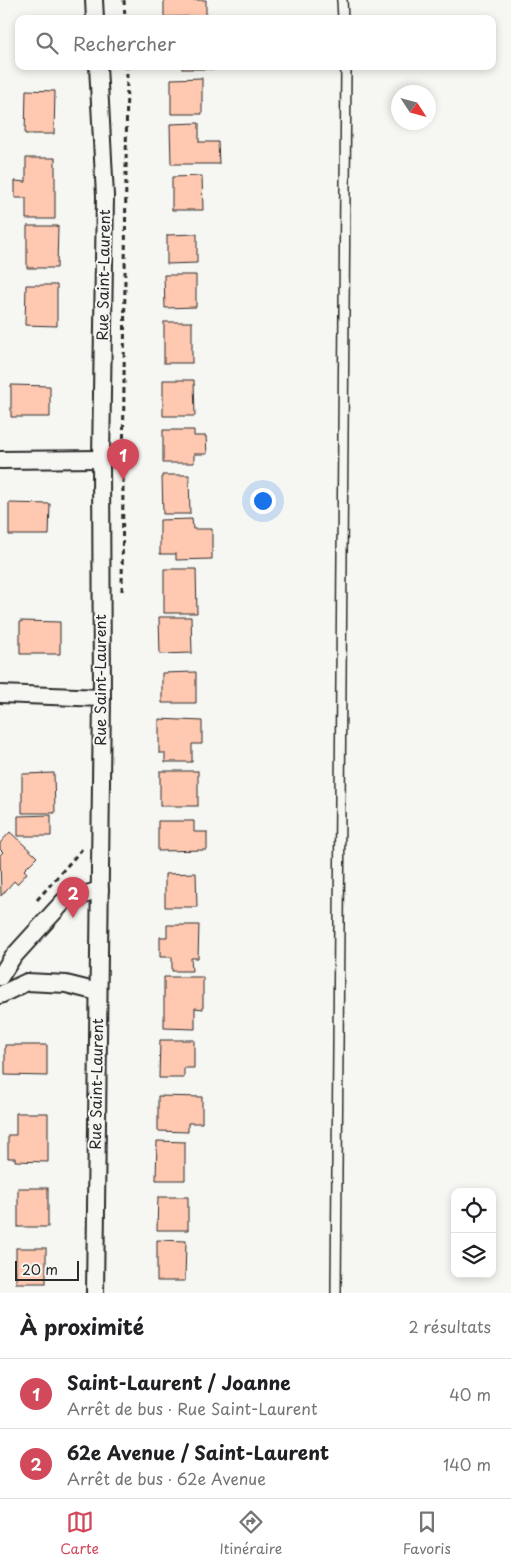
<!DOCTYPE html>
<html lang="fr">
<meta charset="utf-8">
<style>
:root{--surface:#fff;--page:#f6f6f6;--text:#202124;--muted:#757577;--line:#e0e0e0;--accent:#d1495b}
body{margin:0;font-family:"Playpen Sans",sans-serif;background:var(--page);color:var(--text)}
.controls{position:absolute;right:15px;bottom:15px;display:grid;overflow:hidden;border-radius:10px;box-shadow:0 2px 8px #0003}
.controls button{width:45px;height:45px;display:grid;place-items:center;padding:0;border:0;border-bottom:1px solid var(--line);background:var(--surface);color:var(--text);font:25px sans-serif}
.compass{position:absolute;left:391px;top:85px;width:45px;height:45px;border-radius:50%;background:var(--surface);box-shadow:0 2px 8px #0003;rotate:126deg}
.scale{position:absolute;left:15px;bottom:12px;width:64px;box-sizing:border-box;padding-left:5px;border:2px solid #2b2b2b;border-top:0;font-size:14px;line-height:18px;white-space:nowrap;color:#2b2b2b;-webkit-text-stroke:4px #f6f6f2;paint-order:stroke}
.you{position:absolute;left:262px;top:500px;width:18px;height:18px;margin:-12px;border:4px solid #fff;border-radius:50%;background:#1a73e8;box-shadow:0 0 0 8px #1a73e833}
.badge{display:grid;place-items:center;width:32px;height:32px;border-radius:50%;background:var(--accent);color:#fff;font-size:16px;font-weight:700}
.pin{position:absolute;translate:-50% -41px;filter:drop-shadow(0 1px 2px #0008)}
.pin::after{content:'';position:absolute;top:26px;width:18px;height:15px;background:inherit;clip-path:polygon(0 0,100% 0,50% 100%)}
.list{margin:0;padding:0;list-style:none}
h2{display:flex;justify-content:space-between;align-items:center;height:65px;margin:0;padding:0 20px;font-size:21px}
h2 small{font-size:16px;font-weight:400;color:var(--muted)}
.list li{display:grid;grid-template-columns:32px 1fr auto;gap:15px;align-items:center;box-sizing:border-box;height:70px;padding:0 20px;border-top:1px solid var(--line)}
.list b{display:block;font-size:19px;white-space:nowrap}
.list p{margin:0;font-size:16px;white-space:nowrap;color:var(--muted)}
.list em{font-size:16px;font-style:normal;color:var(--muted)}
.icon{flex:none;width:28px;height:28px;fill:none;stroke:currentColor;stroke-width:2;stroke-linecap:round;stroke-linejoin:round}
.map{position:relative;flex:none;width:511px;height:1293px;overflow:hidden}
.search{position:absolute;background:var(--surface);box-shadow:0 2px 8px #0003;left:15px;right:15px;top:15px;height:55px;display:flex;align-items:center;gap:12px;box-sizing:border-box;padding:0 18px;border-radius:10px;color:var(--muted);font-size:19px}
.sheet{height:205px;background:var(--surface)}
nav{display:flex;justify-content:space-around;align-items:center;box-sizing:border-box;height:70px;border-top:1px solid var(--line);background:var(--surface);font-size:14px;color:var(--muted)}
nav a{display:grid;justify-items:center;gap:2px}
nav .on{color:var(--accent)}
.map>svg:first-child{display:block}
</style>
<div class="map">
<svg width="511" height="1293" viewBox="0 0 511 1293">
<rect width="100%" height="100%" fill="#f6f6f2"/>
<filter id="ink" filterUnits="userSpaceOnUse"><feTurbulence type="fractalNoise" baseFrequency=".02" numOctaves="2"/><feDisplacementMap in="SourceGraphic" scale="10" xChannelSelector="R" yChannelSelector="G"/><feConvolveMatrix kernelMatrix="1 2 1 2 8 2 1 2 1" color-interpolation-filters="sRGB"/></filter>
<g filter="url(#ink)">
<g fill="#ffc9b1" stroke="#2b2b2b">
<path d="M 164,0 L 206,0 L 206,16 L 164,17 Z"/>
<rect x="182" y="66" width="31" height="3"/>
<path d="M 202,78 L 202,114 L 171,114 L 171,79 Z"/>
<path d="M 26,90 L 55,91 L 54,134 L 25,134 Z"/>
<path d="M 199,123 L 199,142 L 218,142 L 219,164 L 171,164 L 170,124 Z"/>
<path d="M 26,158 L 55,158 L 55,219 L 26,219 L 26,198 L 15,198 L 15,181 L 26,182 Z"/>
<path d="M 202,176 L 203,210 L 172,210 L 172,177 Z"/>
<path d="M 27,226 L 58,226 L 57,268 L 27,268 Z"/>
<path d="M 197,234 L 197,263 L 167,264 L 167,235 Z"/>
<path d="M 164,275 L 196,275 L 196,307 L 165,308 Z"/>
<path d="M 26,285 L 57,285 L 57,326 L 25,325 Z"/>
<rect x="164" y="322" width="28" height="41"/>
<path d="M 163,380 L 194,380 L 195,416 L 163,416 Z"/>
<path d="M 11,385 L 50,386 L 50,417 L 11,417 Z"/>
<path d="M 163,430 L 194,430 L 194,436 L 206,436 L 207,454 L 194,454 L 194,463 L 163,463 Z"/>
<path d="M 162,475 L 189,475 L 190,514 L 163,514 Z"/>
<path d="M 9,503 L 50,504 L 49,535 L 9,535 Z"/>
<path d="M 192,519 L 193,529 L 212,529 L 212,559 L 176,560 L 176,554 L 160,554 L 160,520 Z"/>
<path d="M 164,569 L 196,569 L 197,613 L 164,613 Z"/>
<path d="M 159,617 L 191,617 L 192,653 L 160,654 Z"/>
<path d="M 20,621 L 60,622 L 60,654 L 20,654 Z"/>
<path d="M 196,672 L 196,703 L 162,703 L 162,673 Z"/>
<path d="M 159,719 L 202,721 L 202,744 L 192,744 L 192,762 L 165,762 L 165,753 L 159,753 Z"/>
<rect x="160" y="771" width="38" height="35"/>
<path d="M 54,773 L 55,813 L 22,813 L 22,774 Z"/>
<path d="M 51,815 L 51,836 L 18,836 L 18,816 Z"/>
<path d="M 158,821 L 194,821 L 194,832 L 207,832 L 207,850 L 158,851 Z"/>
<path d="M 10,832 L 37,857 L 24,870 L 27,873 L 17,884 L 14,881 L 1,896 L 0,855 L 3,852 L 0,849 L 0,843 Z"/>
<path d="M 196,873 L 197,907 L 165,907 L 165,874 Z"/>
<path d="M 167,925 L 199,925 L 198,958 L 191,958 L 192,971 L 172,971 L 172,957 L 160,957 L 160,937 L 167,937 Z"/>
<path d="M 164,977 L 203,977 L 203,1009 L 195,1008 L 195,1029 L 164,1028 Z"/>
<path d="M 160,1040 L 194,1040 L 194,1068 L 184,1068 L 184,1078 L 159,1078 Z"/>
<path d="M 5,1045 L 47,1045 L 47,1076 L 5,1075 Z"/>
<path d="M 158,1096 L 202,1097 L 202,1123 L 188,1123 L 188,1132 L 158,1131 Z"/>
<path d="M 16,1113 L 48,1113 L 48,1162 L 15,1161 L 15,1158 L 8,1158 L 8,1135 L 16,1135 Z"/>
<path d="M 157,1141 L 185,1142 L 185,1180 L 156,1180 Z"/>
<rect x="18" y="1188" width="30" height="39"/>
<path d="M 158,1197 L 188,1197 L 188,1230 L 157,1230 Z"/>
<path d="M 157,1240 L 186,1241 L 185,1281 L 157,1281 Z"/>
<rect x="16" y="1248" width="30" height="35"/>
</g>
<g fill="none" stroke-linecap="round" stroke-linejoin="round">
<defs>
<g id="lane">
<path d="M 342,0 L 343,19"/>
<path d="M 336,1293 L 346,66"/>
</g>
<g id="street">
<path d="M 94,0 L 95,19"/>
<path d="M 0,460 L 101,459"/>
<path d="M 0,694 L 102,698"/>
<path d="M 0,977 L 12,958 L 64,901 L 100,890"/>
<path d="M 0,995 L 27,982 L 66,984 L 98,992"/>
<path d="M 95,1293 L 102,698 L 101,459 L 105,196 L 98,66"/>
</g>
</defs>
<use href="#lane" stroke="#2b2b2b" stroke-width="12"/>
<use href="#street" stroke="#2b2b2b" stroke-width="20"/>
<g stroke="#2b2b2b" stroke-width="3" stroke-dasharray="5 4" stroke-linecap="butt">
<path d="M 124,0 L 125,19"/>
<path d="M 122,591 L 127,66"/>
<path d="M 37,900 L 82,849"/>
</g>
<use href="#lane" stroke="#f6f6f2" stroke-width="9"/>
<use href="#street" stroke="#f6f6f2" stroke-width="16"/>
</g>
</g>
<g text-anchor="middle" stroke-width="4" stroke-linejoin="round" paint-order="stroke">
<g font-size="15" fill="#2b2b2b" stroke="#f6f6f2">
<text transform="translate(104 275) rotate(-89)" y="5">Rue Saint-Laurent</text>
<text transform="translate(101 680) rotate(-90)" y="5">Rue Saint-Laurent</text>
<text transform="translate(97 1084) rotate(-89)" y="5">Rue Saint-Laurent</text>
</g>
</g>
</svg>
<div class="controls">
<button><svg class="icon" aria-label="locate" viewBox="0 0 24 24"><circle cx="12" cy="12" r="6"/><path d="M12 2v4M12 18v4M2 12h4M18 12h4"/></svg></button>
<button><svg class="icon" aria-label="layers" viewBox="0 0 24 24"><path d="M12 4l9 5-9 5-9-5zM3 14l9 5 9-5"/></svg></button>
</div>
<svg class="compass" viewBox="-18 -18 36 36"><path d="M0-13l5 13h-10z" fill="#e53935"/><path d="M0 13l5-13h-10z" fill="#757577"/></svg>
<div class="scale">20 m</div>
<div class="you"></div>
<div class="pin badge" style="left:123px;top:480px">1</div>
<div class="pin badge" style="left:73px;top:918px">2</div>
<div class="search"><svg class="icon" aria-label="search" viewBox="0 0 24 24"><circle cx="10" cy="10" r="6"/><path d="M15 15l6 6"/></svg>Rechercher</div>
</div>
<section class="sheet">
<h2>À proximité<small>2 résultats</small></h2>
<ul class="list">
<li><span class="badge">1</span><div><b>Saint-Laurent / Joanne</b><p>Arrêt de bus · Rue Saint-Laurent</p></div><em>40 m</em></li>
<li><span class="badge">2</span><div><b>62e Avenue / Saint-Laurent</b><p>Arrêt de bus · 62e Avenue</p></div><em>140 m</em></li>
</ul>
</section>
<nav>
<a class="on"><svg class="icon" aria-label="map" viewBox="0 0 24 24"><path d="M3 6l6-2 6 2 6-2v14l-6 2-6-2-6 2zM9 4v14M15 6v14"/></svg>Carte</a>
<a><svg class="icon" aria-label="directions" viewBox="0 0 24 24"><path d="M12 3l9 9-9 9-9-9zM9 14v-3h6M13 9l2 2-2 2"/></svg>Itinéraire</a>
<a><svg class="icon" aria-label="saved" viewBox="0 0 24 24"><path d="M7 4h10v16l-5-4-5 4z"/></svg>Favoris</a>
</nav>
